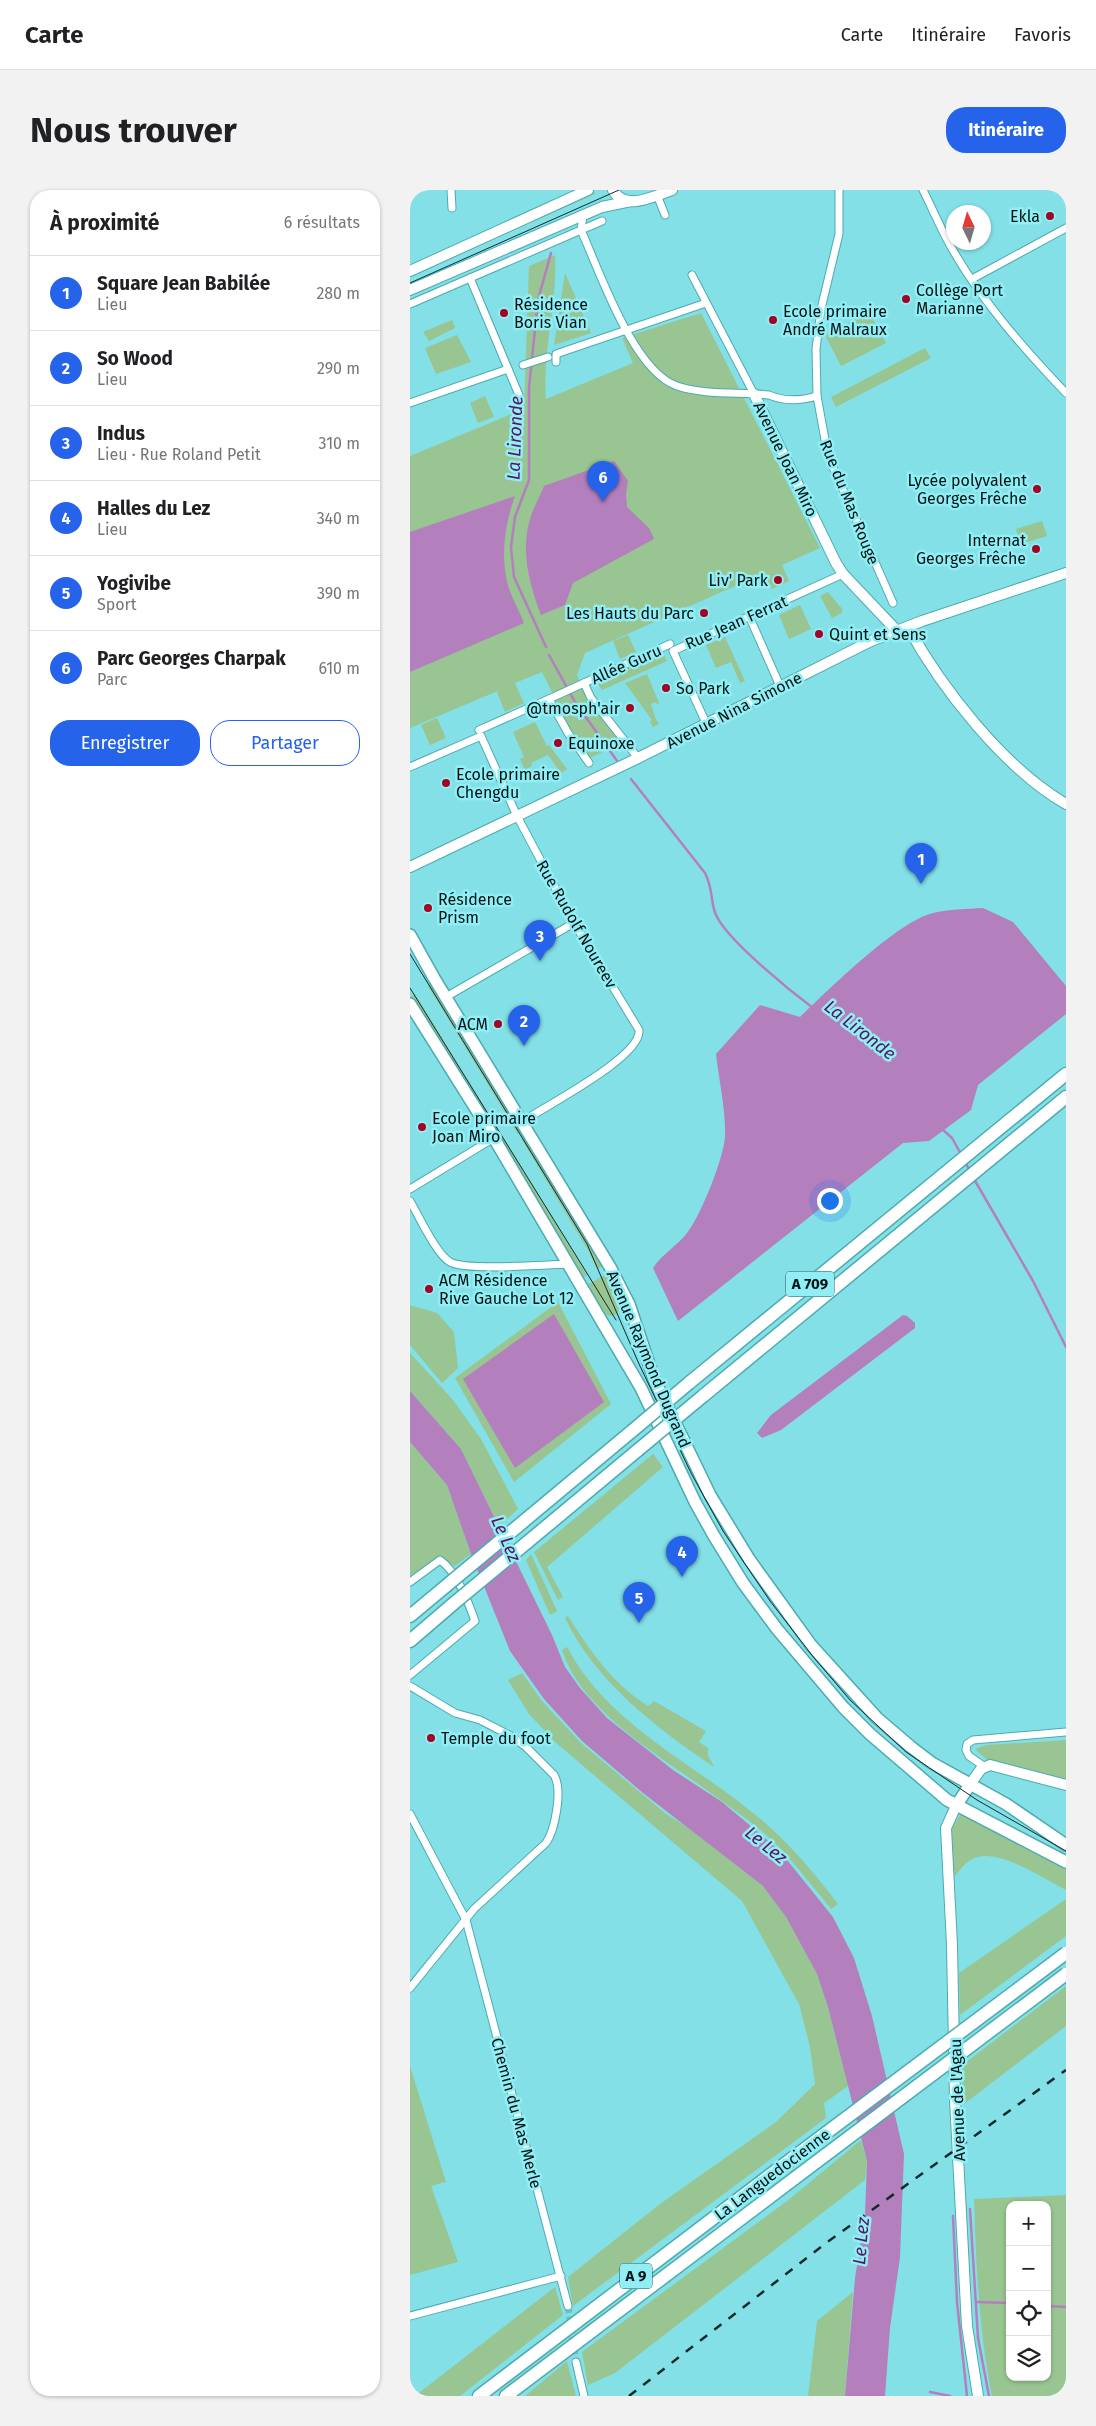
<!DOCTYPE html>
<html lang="fr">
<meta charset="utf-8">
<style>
:root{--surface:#fff;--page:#f2f2f2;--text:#202124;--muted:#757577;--line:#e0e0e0;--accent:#2563eb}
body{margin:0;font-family:"Fira Sans",sans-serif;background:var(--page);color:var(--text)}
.controls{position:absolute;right:15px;bottom:15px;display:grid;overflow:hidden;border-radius:10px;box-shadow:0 1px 4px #0004}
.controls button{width:45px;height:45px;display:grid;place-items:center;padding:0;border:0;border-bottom:1px solid var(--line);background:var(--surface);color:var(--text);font:25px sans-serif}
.compass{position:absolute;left:536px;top:15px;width:45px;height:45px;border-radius:50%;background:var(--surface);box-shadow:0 1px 4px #0004;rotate:355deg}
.you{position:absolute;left:419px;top:1010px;width:18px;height:18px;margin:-12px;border:4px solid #fff;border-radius:50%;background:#1a73e8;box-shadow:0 0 0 8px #1a73e833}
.badge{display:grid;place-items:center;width:32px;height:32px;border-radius:50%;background:var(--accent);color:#fff;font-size:16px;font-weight:700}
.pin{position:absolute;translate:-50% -41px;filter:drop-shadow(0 1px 2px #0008)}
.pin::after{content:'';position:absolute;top:26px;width:18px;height:15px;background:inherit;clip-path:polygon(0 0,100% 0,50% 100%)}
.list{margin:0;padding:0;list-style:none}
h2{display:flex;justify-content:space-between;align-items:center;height:65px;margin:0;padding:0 20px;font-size:21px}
h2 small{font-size:16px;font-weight:400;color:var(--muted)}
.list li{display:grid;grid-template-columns:32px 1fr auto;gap:15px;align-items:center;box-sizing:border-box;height:75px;padding:0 20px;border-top:1px solid var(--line)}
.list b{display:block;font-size:19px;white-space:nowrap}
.list p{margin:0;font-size:16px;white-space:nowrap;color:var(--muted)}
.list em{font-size:16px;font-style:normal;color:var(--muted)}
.actions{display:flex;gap:10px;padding:15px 20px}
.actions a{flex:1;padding:11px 0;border:1px solid var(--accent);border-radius:20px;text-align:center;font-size:18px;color:var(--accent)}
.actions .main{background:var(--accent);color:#fff}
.icon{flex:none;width:28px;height:28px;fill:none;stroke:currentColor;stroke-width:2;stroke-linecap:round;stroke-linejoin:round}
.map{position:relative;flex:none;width:656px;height:2206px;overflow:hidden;border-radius:20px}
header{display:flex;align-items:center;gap:30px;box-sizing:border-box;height:70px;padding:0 25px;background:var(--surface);border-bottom:1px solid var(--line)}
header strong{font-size:24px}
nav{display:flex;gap:28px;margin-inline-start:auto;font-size:18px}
.intro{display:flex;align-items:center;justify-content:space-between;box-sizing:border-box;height:120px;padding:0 30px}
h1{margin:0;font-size:35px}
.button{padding:12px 22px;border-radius:20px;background:var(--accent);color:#fff;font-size:18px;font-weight:700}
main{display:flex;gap:30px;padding:0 30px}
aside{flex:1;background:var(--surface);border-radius:20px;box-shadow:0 1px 4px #0004}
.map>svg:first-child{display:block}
</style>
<header>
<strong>Carte</strong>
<nav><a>Carte</a><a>Itinéraire</a><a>Favoris</a></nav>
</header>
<div class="intro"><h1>Nous trouver</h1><a class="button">Itinéraire</a></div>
<main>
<aside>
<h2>À proximité<small>6 résultats</small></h2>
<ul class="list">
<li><span class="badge">1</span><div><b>Square Jean Babilée</b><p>Lieu</p></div><em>280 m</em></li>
<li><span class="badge">2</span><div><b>So Wood</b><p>Lieu</p></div><em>290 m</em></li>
<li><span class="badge">3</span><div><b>Indus</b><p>Lieu · Rue Roland Petit</p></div><em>310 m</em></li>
<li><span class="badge">4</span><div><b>Halles du Lez</b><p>Lieu</p></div><em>340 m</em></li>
<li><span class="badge">5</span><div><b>Yogivibe</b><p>Sport</p></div><em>390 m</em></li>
<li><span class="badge">6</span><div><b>Parc Georges Charpak</b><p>Parc</p></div><em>610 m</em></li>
</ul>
<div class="actions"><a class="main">Enregistrer</a><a>Partager</a></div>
</aside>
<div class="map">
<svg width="656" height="2206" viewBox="0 0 656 2206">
<rect width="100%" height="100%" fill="#83e0e7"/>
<g fill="#98c591" fill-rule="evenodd">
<path d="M 184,1 L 185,4 L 23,76 L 23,73 Z"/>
<path d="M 145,65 C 148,113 132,160 136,209 L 223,173 L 212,148 L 291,123 L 410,358 L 372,375 L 379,391 L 362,399 L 354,383 L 175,463 L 167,485 L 179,509 L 213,552 L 180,568 L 159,537 L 132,482 L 105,493 L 114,513 L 95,522 L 87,502 L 90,500 L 0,538 L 0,266 L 114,219 L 119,76 Z"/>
<path d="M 155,83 L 181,143 L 144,155 Z"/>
<path d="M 459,122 L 476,153 L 431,176 L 415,145 Z"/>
<path d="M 42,130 L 45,138 L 19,151 L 13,142 Z"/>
<path d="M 47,145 L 61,172 L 26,184 L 15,158 Z"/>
<path d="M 515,158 L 521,168 L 426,217 L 421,207 Z"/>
<path d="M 75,206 L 84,227 L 68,233 L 60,213 Z"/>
<path d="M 632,331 L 637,346 L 611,354 L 606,339 Z"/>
<path d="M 418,402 L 433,420 L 431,421 L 432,423 L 422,428 L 410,406 Z"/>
<path d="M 390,415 L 401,439 L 379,449 L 369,425 Z"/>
<path d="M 218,445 L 226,462 L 210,469 L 203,451 Z"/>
<path d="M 315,447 L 335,491 L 330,493 L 321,472 L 306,478 L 296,455 Z"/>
<path d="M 246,465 L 247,468 L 254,465 L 257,471 L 192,500 L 188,494 L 198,489 L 197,486 Z"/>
<path d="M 237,484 L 249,513 L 247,514 L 245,512 L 241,514 L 245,527 L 249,534 L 243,537 L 240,532 L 242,530 L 215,493 Z"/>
<path d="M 27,528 L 36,548 L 20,555 L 11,535 Z"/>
<path d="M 125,532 L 137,556 L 139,555 L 157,579 L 151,583 L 138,565 L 121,573 L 122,576 L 115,580 L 110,569 L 114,567 L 103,542 Z"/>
<path d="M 22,793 L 113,941 L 108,944 L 18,796 Z"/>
<path d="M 5,804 L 83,931 L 78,933 L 0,807 Z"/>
<path d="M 87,937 L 177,1085 L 171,1089 L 82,940 Z"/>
<path d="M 117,948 L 193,1076 L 187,1079 L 179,1062 L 112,950 Z"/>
<path d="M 197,1084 L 210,1117 L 207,1124 L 200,1126 L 194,1124 L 185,1108 L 175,1096 Z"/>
<path d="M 148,1112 L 201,1214 L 104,1292 L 45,1188 Z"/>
<path d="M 0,1115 L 27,1123 L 44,1142 L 48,1178 L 32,1193 L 0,1155 Z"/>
<path d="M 0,1163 L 43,1210 L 71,1249 L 108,1319 L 89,1336 L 51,1259 L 0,1201 Z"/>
<path d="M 0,1252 L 37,1295 L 61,1364 L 45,1376 L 31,1369 L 0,1390 Z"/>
<path d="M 243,1264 L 253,1277 L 137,1377 L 153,1407 L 148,1410 L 124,1362 Z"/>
<path d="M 121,1364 L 147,1421 L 140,1425 L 116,1370 Z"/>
<path d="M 158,1426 C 180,1461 202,1493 238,1516 L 244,1511 L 296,1541 L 289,1552 L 298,1558 L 298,1565 L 304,1577 C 246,1538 186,1492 155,1428 Z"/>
<path d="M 157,1457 C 198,1535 284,1573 348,1627 C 379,1652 404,1683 428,1714 L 421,1719 C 405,1699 389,1679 372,1660 C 356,1643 333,1626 313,1612 C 261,1572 173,1526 152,1460 Z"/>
<path d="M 112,1483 L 132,1511 L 171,1553 L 255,1623 L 277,1637 L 353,1696 L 376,1727 L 407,1784 L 418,1817 L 438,1896 L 414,1913 L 416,1928 L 163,2116 L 158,2087 L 250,2014 L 366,1932 L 405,1894 L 400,1857 L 389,1814 L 332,1711 L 145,1552 L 119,1524 L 98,1490 Z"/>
<path d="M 656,1550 L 656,1592 L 577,1570 L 565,1559 L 576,1555 Z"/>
<path d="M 552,1622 L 656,1676 L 656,1700 C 633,1689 583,1653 559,1671 C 553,1675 548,1683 543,1688 L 541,1640 Z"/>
<path d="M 656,1709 L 656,1746 L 550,1825 L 549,1783 Z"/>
<path d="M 656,1796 L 656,1836 L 554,1914 L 551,1876 Z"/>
<path d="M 0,1876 L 36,1992 L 21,1996 L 48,2072 L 0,2085 Z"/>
<path d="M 451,1950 L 457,1971 L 455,1990 L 205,2183 L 178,2195 L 172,2162 L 377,2011 Z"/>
<path d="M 656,2005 L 656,2206 L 582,2206 C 569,2141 566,2076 564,2009 ZM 600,2015 L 637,2015 L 637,2187 L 600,2187 Z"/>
<path d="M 145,2097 L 153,2125 L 50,2206 L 5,2206 Z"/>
<path d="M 443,2102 L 435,2206 L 398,2206 L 407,2131 Z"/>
<path d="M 157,2171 L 166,2206 L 115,2206 Z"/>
</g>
<g fill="#b47fbd">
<path d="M 204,271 L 218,291 L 216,304 L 217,317 L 239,338 L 244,349 L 163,393 L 155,415 L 131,425 C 120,396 111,364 119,333 C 122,320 129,308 134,296 Z"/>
<path d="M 105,306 C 96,331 91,359 96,386 C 98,402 108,418 114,433 L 0,482 L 0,342 Z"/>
<path d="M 573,718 L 603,732 L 656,796 L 656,824 L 568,895 L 561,920 L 519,951 L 493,953 L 268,1131 L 243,1078 C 252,1064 267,1056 277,1043 C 291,1025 313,970 315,947 C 316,920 309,891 306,864 L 350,815 L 390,827 C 417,801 488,731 523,723 C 539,719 557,719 573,718 Z"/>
<path d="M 144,1124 L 194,1212 L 105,1278 L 53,1189 Z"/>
<path d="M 493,1125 L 497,1126 L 505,1133 L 505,1138 L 371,1240 L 352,1248 L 347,1243 L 361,1225 Z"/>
<path d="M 0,1201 L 51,1259 L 142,1445 L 155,1477 L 170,1498 L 197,1528 L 263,1580 L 312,1612 L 369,1660 L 423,1727 L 444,1768 L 462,1826 L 494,1964 L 490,2067 L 480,2138 L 475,2206 L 435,2206 L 445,2088 L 455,2025 L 457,1971 L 418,1817 L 407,1784 L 376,1727 L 353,1696 L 233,1603 L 172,1551 L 134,1509 L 100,1461 L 61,1364 L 37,1295 L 0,1252 Z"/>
</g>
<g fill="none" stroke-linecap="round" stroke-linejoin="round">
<g stroke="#b47fbd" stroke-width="2.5">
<path d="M 136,457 L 104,387 L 101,357 L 105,327 L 119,290 L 119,198 L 128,110 L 141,63"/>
<path d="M 139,465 L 165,512 L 210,575"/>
<path d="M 221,589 L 295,683 C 304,700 300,715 307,727 C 320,752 379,800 403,818"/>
<path d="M 532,939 L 542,948 L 551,964"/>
<path d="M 555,971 L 560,982"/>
<path d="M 564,989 L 623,1091 L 656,1157"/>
<path d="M 560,2019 L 568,2148 L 579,2206"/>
<path d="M 543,2026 L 547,2112 L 557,2206"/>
<path d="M 566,2112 L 600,2113"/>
<path d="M 637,2116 L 656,2117"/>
<path d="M 520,2202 L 540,2206"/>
</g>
<path stroke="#70c1c7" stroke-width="7" stroke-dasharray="7 3.5" stroke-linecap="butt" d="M 158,2116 L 166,2172"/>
<defs>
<g id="street">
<path d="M 41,0 L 42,18"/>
<path d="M 429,0 L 429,44 L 411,119 L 406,159 L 407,206 L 418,266 L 483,413"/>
<path d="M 513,0 C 522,18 530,37 540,55 C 570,109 613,158 656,203"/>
<path d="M 247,5 L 255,25"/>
<path d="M 192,31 L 171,40 C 189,80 223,181 267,196 C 293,205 331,202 359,205 C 375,212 390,211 407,206"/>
<path d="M 282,85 L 344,204"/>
<path d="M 60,88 L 109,205"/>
<path d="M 562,89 L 656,38"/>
<path d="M 0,114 L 171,40 L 173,25"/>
<path d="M 146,172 L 146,164 L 296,113"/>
<path d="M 113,175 L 138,167"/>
<path d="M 0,213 L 98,179"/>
<path d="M 339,426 L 370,496"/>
<path d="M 139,509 L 174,493"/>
<path d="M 296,533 L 263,461 L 433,384"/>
<path d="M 69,540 L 139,509 L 158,543 L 179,573"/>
<path d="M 228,568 L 181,508 L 174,493 L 260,454"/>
<path d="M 0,577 L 71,546 L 107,626 L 164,733 L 229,840 C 232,867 135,916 112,932"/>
<path d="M 36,807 L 164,733"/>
<path d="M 0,999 L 84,948"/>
<path d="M 0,1011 C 9,1026 26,1064 40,1072 C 55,1081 136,1075 158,1074"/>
<path d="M 0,1392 L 30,1370 C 47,1382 58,1411 65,1431 L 0,1485"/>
<path d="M 0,1496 L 45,1523 L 70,1530 L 101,1546 L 116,1557 L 144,1585 C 153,1600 145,1640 136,1653 L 64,1719 L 0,1798"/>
<path d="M 575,1577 L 559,1566 L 556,1560 L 557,1554 L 563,1550 L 656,1542"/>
<path d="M 0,1624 L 56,1730 L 158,2116"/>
<path d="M 0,2126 L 151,2086"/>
<path d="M 166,2172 L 174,2206"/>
</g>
<g id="secondary">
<path d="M 203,0 C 215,22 244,6 262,0"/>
<path d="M 0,81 L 178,0"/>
<path d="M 0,100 L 192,17 L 221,11"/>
<path d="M 344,204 L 426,373 L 433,384 L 487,441"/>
<path d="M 498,437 C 532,499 594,578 656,614"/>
<path d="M 0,677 L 224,570 L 461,451 L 512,431 L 656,383"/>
<path d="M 561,1593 L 571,1579 L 580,1575 L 656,1595"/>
<path d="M 546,1616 L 536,1638 L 542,1755 L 545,1910 L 557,2136 L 568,2206"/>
</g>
<g id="primary">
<path d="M 0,745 L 24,788 L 200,1077 L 219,1114 L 244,1189 L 300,1305 L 339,1369 L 401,1455 L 467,1528 L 501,1557 L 522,1573 L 596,1614 L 656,1655"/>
<path d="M 0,814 L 78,938 L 231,1198 L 285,1312 L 304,1346 L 333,1393 L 367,1439 L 433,1517 L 460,1544 L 537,1610 L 656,1672"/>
<path d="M 546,1616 L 561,1593"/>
</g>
<g id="highway">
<path d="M 279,1193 L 656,884"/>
<path d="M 293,1206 L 656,907"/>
<path d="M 120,1326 L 222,1241"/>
<path d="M 132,1340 L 228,1260"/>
<path d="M 0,1426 L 36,1396"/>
<path d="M 0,1451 L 43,1414"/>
<path d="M 69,2206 L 384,1967"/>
<path d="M 96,2206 L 385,1988"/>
</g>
</defs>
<use href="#street" stroke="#4babb1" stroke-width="9"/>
<use href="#secondary" stroke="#4babb1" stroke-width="12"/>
<use href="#primary" stroke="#4babb1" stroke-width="14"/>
<use href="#highway" stroke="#4babb1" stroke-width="15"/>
<use href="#street" stroke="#fff" stroke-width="7"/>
<use href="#secondary" stroke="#fff" stroke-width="10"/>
<use href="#primary" stroke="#fff" stroke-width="11"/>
<use href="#highway" stroke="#fff" stroke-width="12"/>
<g stroke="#102b2c" stroke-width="1">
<path d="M 0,93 L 209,0"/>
<path d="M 0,764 L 177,1054 L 229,1174 L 281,1283 L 313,1341 L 360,1411 L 405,1469 L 440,1510 L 496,1562 L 567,1610 L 656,1661"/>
<path d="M 0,798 L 206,1130"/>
</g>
<path stroke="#102b2c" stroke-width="2.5" stroke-dasharray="9 9" stroke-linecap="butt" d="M 219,2206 L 416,2053 L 656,1880"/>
<defs>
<g id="highway-bridge">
<path d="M 222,1241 L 279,1193"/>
<path d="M 228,1260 L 293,1206"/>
<path d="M 36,1396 L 120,1326"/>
<path d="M 43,1414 L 132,1340"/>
<path d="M 384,1967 L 656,1763"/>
<path d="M 385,1988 L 656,1784"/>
</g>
</defs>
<use href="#highway-bridge" stroke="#4babb1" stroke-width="15" stroke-linecap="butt"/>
<use href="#highway-bridge" stroke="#fff" stroke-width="12"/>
</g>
<g fill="#a20324" stroke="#90eef4" stroke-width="2">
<circle cx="640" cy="26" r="5"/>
<circle cx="496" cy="109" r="5"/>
<circle cx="94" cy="123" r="5"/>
<circle cx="363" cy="130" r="5"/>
<circle cx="627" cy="299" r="5"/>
<circle cx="626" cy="359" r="5"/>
<circle cx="368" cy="390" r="5"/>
<circle cx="294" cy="423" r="5"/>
<circle cx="409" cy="444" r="5"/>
<circle cx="256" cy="498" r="5"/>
<circle cx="220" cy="518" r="5"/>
<circle cx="148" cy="553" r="5"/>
<circle cx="36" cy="593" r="5"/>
<circle cx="18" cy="718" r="5"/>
<circle cx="88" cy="834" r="5"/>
<circle cx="12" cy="937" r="5"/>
<circle cx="19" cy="1099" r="5"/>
<circle cx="21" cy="1548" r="5"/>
</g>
<g text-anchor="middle" stroke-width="5" stroke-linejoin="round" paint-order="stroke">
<g fill="#90eef4" stroke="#2c5557" stroke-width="1">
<rect x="376" y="1081.5" width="48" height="25" rx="4"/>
<rect x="210" y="2073.5" width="32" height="25" rx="4"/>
</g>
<g font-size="15" font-weight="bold" fill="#011314">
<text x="400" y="1099">A 709</text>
<text x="226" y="2091">A 9</text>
</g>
<g font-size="16" fill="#011314" stroke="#90eef4" text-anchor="start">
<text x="630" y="32" text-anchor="end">Ekla</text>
<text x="506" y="106">Collège Port<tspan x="506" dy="18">Marianne</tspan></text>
<text x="104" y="120">Résidence<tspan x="104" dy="18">Boris Vian</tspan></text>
<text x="373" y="127">Ecole primaire<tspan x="373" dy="18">André Malraux</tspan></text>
<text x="617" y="296" text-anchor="end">Lycée polyvalent<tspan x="617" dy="18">Georges Frêche</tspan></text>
<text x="616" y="356" text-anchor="end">Internat<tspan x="616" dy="18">Georges Frêche</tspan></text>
<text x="358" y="396" text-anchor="end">Liv' Park</text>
<text x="284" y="429" text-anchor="end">Les Hauts du Parc</text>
<text x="419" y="450">Quint et Sens</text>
<text x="266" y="504">So Park</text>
<text x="210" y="524" text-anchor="end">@tmosph'air</text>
<text x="158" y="559">Equinoxe</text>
<text x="46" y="590">Ecole primaire<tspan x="46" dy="18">Chengdu</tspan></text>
<text x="28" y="715">Résidence<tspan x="28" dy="18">Prism</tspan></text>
<text x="78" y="840" text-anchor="end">ACM</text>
<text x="22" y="934">Ecole primaire<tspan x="22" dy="18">Joan Miro</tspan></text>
<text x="29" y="1096">ACM Résidence<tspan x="29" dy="18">Rive Gauche Lot 12</tspan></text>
<text x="31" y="1554">Temple du foot</text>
</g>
<g font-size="16" fill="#011314" stroke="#90eef4">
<text transform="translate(376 269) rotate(64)" y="6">Avenue Joan Miro</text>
<text transform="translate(440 312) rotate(68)" y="6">Rue du Mas Rouge</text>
<text transform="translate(326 432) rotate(-24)" y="6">Rue Jean Ferrat</text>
<text transform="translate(216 474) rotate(-24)" y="6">Allée Guru</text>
<text transform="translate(324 520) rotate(-27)" y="6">Avenue Nina Simone</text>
<text transform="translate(167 734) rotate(60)" y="6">Rue Rudolf Noureev</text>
<text transform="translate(239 1169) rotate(67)" y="6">Avenue Raymond Dugrand</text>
<text transform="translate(547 1910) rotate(-92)" y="6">Avenue de l'Agau</text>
<text transform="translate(107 1923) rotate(75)" y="6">Chemin du Mas Merle</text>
<text transform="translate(362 1984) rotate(-37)" y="6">La Languedocienne</text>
</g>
<g font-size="18" font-style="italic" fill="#571562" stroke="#90eef4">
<text transform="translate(105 248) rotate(-88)" y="6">La Lironde</text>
<text transform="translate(450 840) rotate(38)" y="6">La Lironde</text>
<text transform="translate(96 1349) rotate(66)" y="6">Le Lez</text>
<text transform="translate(356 1655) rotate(39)" y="6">Le Lez</text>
<text transform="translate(451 2051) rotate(-85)" y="6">Le Lez</text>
</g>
</g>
</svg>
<div class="controls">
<button>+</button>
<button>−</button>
<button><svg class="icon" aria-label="locate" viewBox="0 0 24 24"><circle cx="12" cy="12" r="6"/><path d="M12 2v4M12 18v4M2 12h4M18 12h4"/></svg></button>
<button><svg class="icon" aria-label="layers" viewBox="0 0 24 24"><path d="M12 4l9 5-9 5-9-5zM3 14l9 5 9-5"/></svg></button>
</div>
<svg class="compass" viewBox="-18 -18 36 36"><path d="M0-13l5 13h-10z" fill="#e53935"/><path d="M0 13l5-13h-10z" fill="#757577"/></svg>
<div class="you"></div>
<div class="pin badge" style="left:511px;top:694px">1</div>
<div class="pin badge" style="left:114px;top:856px">2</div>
<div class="pin badge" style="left:130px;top:771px">3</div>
<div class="pin badge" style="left:272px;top:1387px">4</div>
<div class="pin badge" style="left:229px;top:1433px">5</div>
<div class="pin badge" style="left:193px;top:312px">6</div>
</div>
</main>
